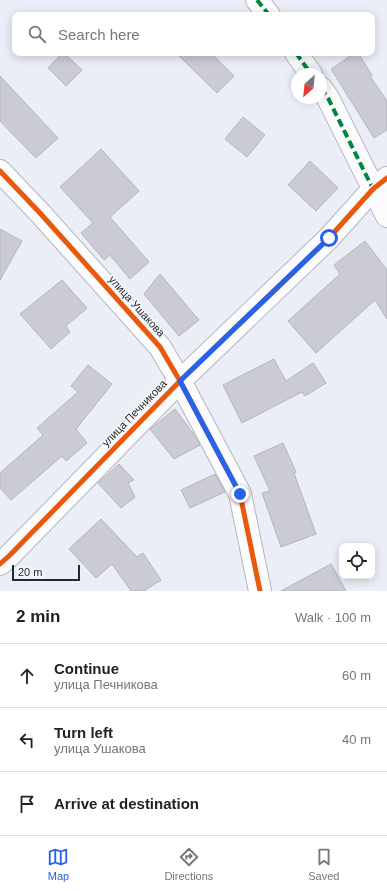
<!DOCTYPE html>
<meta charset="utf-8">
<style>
:root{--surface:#fff;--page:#f6f6f6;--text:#222;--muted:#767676;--line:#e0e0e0;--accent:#2563eb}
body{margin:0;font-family:Helvetica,sans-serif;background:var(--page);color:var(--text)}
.controls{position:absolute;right:12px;bottom:12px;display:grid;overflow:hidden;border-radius:8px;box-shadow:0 2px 10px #0003}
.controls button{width:36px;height:36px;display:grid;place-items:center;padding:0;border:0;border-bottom:1px solid var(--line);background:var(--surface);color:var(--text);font:20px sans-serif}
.compass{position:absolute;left:291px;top:68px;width:36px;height:36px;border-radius:50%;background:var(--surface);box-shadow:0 2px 10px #0003;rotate:207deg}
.scale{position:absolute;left:12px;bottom:10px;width:68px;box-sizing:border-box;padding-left:4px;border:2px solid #25272e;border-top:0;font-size:11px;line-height:14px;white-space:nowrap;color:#25272e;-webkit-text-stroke:3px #f7f8fc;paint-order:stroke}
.stop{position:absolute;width:12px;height:12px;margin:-9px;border:3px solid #2563eb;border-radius:50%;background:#fff}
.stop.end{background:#2563eb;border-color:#fff;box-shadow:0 1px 4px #0008}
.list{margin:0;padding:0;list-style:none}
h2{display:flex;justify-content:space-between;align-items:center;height:52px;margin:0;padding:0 16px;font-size:17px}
h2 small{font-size:13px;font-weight:400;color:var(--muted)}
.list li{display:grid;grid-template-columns:26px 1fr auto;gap:12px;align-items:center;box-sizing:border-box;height:64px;padding:0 16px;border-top:1px solid var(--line)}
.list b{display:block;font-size:15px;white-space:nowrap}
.list p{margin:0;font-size:13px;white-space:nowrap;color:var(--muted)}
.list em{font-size:13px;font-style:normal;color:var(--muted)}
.icon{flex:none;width:22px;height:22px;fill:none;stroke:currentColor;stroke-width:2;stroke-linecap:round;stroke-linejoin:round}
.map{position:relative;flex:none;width:387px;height:591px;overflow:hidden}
.search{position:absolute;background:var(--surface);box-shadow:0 2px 10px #0003;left:12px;right:12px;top:12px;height:44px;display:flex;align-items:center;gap:10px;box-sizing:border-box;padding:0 14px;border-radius:8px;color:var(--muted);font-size:15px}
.sheet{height:244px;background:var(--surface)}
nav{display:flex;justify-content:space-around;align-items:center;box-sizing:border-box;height:56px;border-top:1px solid var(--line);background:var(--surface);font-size:11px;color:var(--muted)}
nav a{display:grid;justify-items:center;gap:2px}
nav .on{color:var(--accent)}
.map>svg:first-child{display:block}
</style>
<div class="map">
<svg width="387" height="591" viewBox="0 0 387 591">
<rect width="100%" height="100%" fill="#ebeef7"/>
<g fill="#cbcbd3" stroke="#b5b5bc">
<path d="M 62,53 L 64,53 L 82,70 L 66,86 L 48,68 Z"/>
<path d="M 176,53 L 211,53 L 234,76 L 217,93 Z"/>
<path d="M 355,53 L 358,53 L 372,75 L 370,76 L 387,101 L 387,130 L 374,138 L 331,69 Z"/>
<path d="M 0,76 L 58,138 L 36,158 L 0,121 Z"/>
<path d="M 243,117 L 265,135 L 247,157 L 225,139 Z"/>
<path d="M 101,149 L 139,191 L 110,217 L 149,262 L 130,279 L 110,255 L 104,260 L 81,233 L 93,223 L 60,187 Z"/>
<path d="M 310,161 L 338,188 L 316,211 L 288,185 Z"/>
<path d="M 0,229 L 22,241 L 0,280 Z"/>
<path d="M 365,241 L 387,270 L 387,319 L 375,300 L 316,353 L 288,321 L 340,274 L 334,265 Z"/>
<path d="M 160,274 L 199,320 L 179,336 L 144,294 Z"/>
<path d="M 62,280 L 87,308 L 66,326 L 70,332 L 51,349 L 20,314 Z"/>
<path d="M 274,359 L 286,381 L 313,363 L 326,383 L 305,396 L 302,392 L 242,423 L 223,385 Z"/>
<path d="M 88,365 L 112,384 L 76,429 L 87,443 L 66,461 L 62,456 L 11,500 L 0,488 L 0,473 L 43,435 L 37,428 L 78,392 L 71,386 Z"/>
<path d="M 175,409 L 195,436 L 200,445 L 174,459 L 150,429 Z"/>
<path d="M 283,443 L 296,472 L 294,473 L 316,534 L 281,547 L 262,493 L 270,491 L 254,456 Z"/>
<path d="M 119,464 L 134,480 L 128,483 L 135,497 L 121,508 L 98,483 Z"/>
<path d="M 215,474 L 225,492 L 190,508 L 181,490 Z"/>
<path d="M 101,519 L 137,557 L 143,553 L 161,580 L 144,591 L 131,591 L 112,564 L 96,578 L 69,549 Z"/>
<path d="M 331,564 L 346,591 L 281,591 Z"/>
</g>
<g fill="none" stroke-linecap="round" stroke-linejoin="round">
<defs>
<g id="street">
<path d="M 257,0 L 269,15"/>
<path d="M 296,53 L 311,74"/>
<path d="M 321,88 L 328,98 L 387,216"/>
<path d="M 0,171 L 40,213 L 160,347 L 180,381 L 240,494 L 260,591"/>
<path d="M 0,564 L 10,555 L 180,381 L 329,238 L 373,189 L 387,178"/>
</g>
</defs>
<use href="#street" stroke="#b5b7be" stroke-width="24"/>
<use href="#street" stroke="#fcfcfe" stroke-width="22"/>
<g stroke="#00873e" stroke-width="4" stroke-dasharray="8 4" stroke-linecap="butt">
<path d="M 257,0 L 269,15"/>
<path d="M 296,53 L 311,74"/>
<path d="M 321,88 L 328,98 L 373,189"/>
</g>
<defs>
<g id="cycleway">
<path d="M 0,171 L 40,213 L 160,347 L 180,381 L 240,494 L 260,591"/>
<path d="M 0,564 L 10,555 L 180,381 L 329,238 L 373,189 L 387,178"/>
</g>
</defs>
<use href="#cycleway" stroke="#f7f8fc" stroke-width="8"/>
<use href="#cycleway" stroke="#e8590c" stroke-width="5"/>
</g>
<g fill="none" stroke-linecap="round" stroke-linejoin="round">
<path stroke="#2563eb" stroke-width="5" d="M 240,494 L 180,381 L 329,238"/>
</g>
<g text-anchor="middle" stroke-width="3" stroke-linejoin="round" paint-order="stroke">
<g font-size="11" fill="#25272e" stroke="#f7f8fc">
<text transform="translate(137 306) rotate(48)" y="4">улица Ушакова</text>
<text transform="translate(134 413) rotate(-46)" y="4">улица Печникова</text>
</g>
</g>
</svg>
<div class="controls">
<button><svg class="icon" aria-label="locate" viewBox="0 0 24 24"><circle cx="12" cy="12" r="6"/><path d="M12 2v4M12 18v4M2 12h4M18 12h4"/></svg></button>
</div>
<svg class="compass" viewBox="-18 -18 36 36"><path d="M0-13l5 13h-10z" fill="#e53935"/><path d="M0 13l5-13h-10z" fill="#767676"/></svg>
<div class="scale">20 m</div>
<div class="stop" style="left:329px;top:238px"></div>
<div class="stop end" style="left:240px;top:494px"></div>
<div class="search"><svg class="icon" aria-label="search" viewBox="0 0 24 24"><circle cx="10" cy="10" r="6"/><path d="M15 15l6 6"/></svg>Search here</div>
</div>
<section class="sheet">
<h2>2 min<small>Walk · 100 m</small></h2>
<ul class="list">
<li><svg class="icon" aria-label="ahead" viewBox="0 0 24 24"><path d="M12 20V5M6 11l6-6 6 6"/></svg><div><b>Continue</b><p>улица Печникова</p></div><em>60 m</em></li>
<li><svg class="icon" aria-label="left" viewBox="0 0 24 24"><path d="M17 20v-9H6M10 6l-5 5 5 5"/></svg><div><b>Turn left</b><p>улица Ушакова</p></div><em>40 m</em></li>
<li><svg class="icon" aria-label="arrive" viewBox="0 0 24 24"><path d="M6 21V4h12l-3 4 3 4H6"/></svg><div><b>Arrive at destination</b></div></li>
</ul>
</section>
<nav>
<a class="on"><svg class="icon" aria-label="map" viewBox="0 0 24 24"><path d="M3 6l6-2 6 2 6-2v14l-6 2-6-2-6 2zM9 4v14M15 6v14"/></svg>Map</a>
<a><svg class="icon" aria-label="directions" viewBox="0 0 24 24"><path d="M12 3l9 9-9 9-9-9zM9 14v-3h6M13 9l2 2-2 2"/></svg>Directions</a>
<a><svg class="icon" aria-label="saved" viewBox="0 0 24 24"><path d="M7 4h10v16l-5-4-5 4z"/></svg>Saved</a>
</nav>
